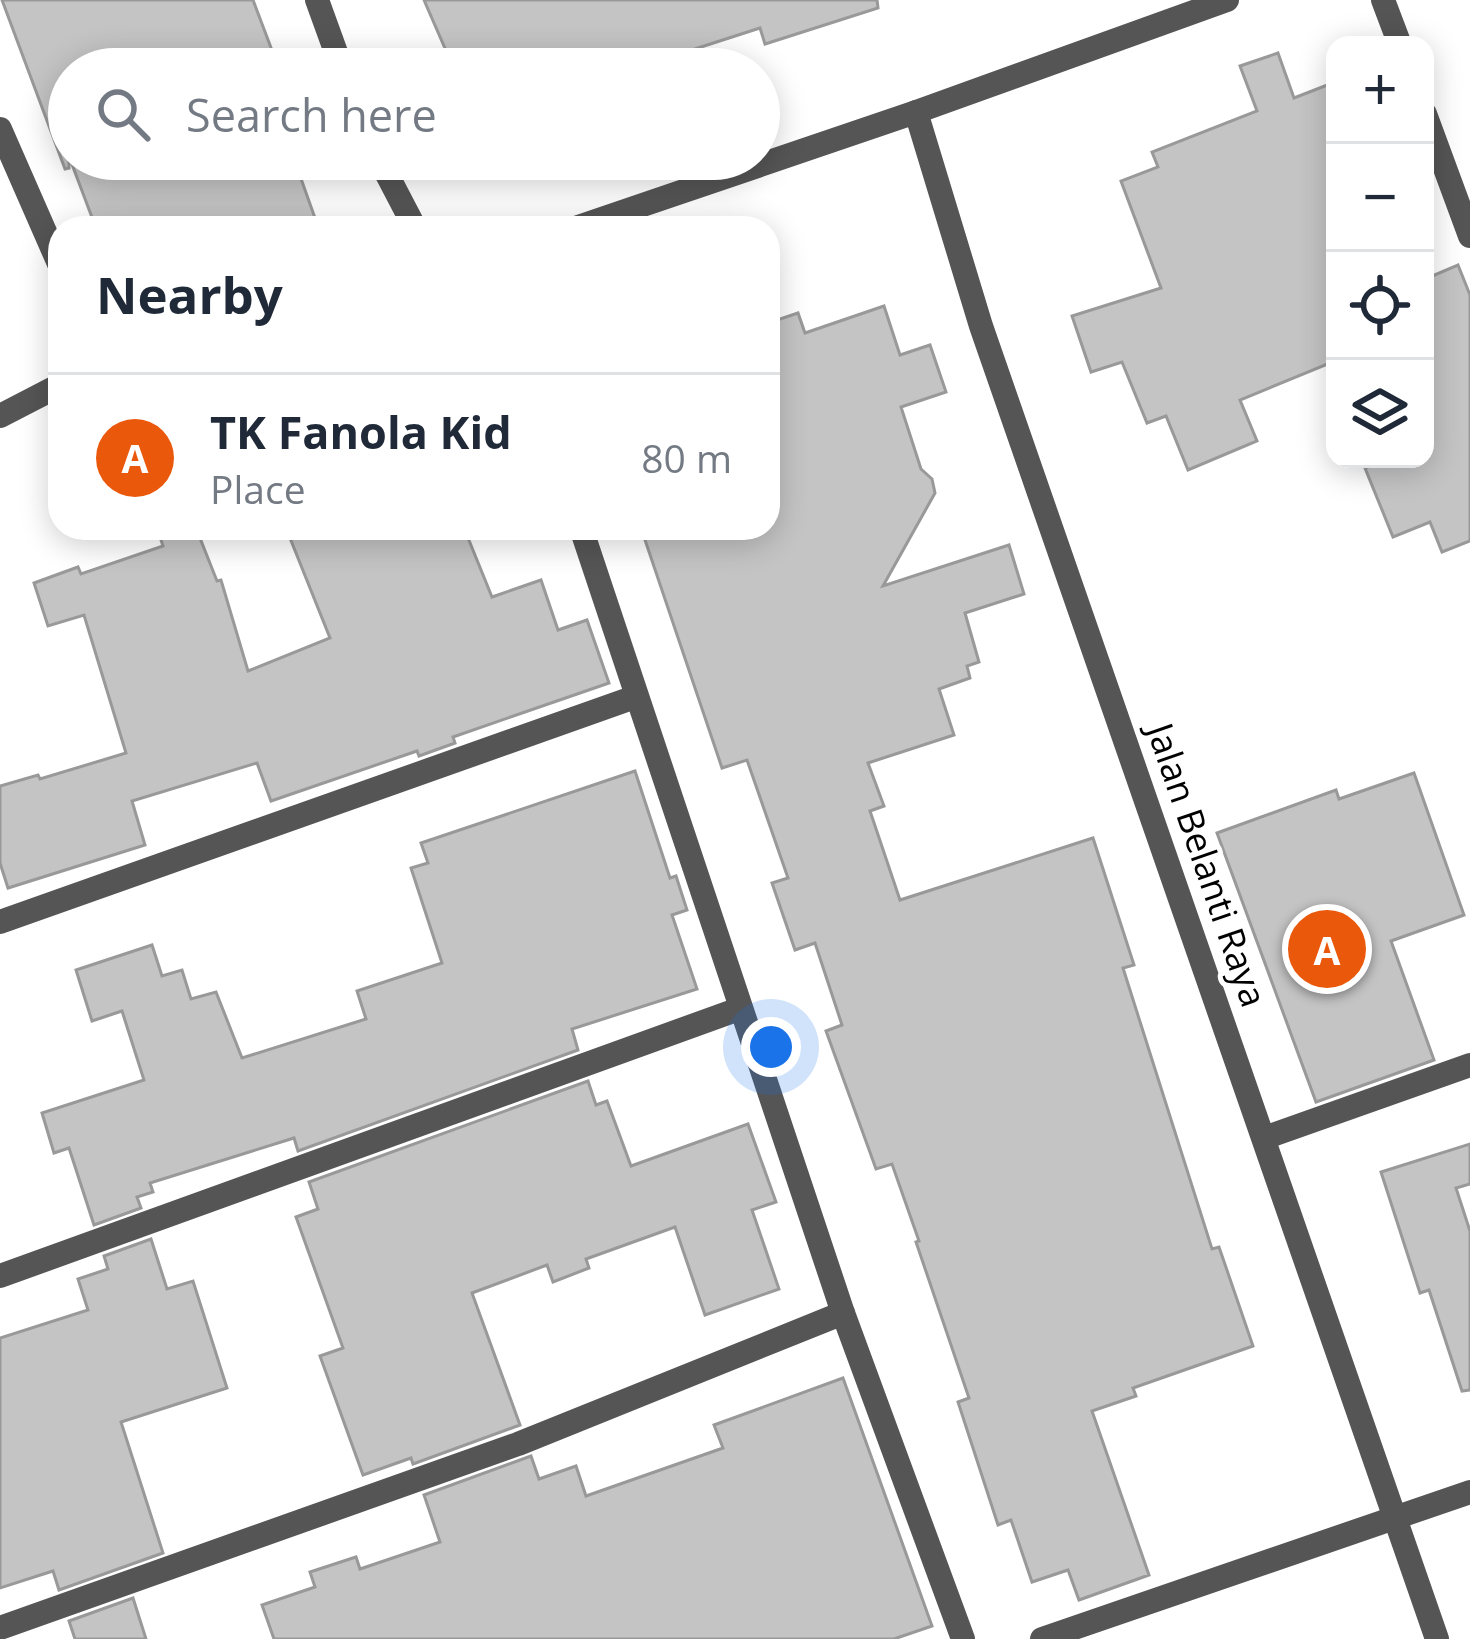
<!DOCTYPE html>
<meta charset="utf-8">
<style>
:root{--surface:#fff;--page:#f6f6f7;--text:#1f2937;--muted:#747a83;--line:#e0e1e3;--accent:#ea580c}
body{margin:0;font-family:"Open Sans",sans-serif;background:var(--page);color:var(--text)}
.controls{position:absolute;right:36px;top:36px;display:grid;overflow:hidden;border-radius:24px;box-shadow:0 6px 30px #0003}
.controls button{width:108px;height:108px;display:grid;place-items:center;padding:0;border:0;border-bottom:3px solid var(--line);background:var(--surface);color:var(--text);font:60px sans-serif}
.you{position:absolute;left:771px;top:1047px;width:42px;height:42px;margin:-30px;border:9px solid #fff;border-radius:50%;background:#1a73e8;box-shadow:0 0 0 18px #1a73e833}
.badge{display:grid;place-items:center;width:78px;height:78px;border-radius:50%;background:var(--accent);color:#fff;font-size:39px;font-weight:700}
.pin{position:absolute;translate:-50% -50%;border:6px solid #fff;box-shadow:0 3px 12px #0006}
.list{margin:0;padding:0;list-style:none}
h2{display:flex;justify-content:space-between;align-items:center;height:156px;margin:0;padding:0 48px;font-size:51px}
h2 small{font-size:39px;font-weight:400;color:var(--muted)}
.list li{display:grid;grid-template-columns:78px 1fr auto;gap:36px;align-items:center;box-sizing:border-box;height:168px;padding:0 48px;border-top:3px solid var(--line)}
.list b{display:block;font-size:45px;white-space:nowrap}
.list p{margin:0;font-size:39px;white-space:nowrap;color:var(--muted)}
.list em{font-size:39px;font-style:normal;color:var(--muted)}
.icon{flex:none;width:66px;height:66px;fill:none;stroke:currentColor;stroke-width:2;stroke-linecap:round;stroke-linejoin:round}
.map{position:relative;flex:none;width:1470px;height:1639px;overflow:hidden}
.search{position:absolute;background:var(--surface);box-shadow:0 6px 30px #0003;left:48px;top:48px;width:732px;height:132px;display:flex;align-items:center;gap:30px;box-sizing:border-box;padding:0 42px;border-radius:66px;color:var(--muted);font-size:45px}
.panel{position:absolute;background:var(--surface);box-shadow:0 6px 30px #0003;left:48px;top:216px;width:732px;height:324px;border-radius:36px}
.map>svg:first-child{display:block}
</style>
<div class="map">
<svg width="1470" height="1639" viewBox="0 0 1470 1639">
<rect width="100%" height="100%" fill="#fff"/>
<g fill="#c4c4c4" stroke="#999" stroke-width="3">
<path d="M 2,0 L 253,0 L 279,69 L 69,69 L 69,168 L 65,169 Z"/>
<path d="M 424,0 L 877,0 L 878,8 L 765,44 L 760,28 L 633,69 L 454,69 Z"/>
<path d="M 1278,53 L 1294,98 L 1335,82 L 1335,361 L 1240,400 L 1257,441 L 1188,470 L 1166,416 L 1147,423 L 1122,362 L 1091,372 L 1072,316 L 1161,288 L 1121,181 L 1158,167 L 1152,152 L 1257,111 L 1240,66 Z"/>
<path d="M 70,159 L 294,159 L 315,218 L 286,228 L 96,228 Z"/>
<path d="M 1458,265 L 1470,295 L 1470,541 L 1442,552 L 1430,522 L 1393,537 L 1365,468 L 1388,459 L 1425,459 L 1425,279 Z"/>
<path d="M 884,306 L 900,355 L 930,345 L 946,392 L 901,407 L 921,469 L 932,479 L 935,493 L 883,586 L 1009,545 L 1024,594 L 965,613 L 979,662 L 967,666 L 970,678 L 939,689 L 954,735 L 868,763 L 884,806 L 870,811 L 900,900 L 1093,838 L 1134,965 L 1123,968 L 1212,1249 L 1219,1247 L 1253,1346 L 1133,1388 L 1136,1396 L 1092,1411 L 1149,1575 L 1079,1600 L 1068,1570 L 1032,1582 L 1011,1520 L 998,1525 L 958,1402 L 969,1398 L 916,1242 L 919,1241 L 892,1164 L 876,1169 L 826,1031 L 842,1025 L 815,943 L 795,950 L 772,883 L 788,878 L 747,760 L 722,768 L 641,528 L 768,528 L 768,323 L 798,313 L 805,333 Z"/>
<path d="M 157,528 L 196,528 L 217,581 L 221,580 L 248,671 L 330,638 L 286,528 L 464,528 L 492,597 L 541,580 L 558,630 L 587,620 L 609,683 L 453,737 L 455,743 L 419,756 L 417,751 L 271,801 L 257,763 L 132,801 L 145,845 L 8,888 L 0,863 L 0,786 L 38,775 L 40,779 L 126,753 L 84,615 L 48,626 L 34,583 L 78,567 L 81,574 L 163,546 Z"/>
<path d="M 635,771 L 670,878 L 676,876 L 687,910 L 672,915 L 697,989 L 572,1029 L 578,1050 L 298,1151 L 294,1138 L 150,1183 L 153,1192 L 137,1197 L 141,1208 L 94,1225 L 69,1148 L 54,1153 L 42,1113 L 144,1080 L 122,1011 L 92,1021 L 76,970 L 152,945 L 162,976 L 182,970 L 191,999 L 216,992 L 242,1058 L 366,1019 L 357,991 L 442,963 L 411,868 L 428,863 L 421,843 Z"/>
<path d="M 1414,773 L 1464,915 L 1391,941 L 1434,1060 L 1316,1102 L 1217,833 L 1336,790 L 1339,799 Z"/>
<path d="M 588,1081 L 596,1105 L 607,1101 L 631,1166 L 748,1124 L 776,1202 L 752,1210 L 779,1289 L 705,1315 L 675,1227 L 586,1259 L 589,1268 L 553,1282 L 547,1265 L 472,1293 L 520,1425 L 413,1464 L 411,1458 L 363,1475 L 320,1356 L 343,1348 L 296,1217 L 318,1209 L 309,1182 Z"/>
<path d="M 1470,1144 L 1470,1184 L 1456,1188 L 1470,1231 L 1470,1390 L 1462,1391 L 1429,1290 L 1420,1293 L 1381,1172 Z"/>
<path d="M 151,1239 L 167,1289 L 193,1281 L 227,1388 L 121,1422 L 163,1553 L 59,1590 L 53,1571 L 0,1588 L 0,1338 L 88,1310 L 78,1279 L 108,1269 L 104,1256 Z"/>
<path d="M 843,1378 L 932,1626 L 894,1639 L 274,1639 L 262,1605 L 315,1587 L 310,1572 L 356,1557 L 360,1569 L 440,1542 L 424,1495 L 531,1456 L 539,1479 L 576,1466 L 586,1496 L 723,1448 L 714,1425 Z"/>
<path d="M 133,1598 L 146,1639 L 75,1639 L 69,1621 Z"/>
</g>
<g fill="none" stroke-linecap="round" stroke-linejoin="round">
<g stroke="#555" stroke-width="24">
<path d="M 317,0 L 342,69"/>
<path d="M 1383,0 L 1400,45"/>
<path d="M 916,112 L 981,326 L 1437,1639"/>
<path d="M 1425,114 L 1470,236"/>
<path d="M 0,129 L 60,266"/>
<path d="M 379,159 L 415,228"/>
<path d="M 575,228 L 916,112 L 1227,0"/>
<path d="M 0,416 L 60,385"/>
<path d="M 581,528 L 843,1313 L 963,1639"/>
<path d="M 0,922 L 635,697"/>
<path d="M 1264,1138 L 1470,1065"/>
<path d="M 0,1276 L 739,1009"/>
<path d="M 0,1628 L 518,1444 L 843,1313"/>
<path d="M 1042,1639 L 1470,1492"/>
</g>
</g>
<g text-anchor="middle" stroke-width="10" stroke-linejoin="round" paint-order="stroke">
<g font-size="36" fill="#000" stroke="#fff">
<text transform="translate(1207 865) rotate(71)" y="13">Jalan Belanti Raya</text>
</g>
</g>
</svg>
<div class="controls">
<button>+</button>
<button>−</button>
<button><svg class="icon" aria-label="locate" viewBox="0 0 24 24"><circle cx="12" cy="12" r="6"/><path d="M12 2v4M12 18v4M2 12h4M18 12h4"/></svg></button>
<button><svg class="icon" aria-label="layers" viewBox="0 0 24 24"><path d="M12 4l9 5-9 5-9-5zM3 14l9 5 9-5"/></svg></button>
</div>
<div class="you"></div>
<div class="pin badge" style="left:1327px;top:949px">A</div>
<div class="search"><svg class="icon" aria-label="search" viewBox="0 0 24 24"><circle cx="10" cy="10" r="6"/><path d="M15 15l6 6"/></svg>Search here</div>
<section class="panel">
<h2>Nearby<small></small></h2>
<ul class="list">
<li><span class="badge">A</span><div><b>TK Fanola Kid</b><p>Place</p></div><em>80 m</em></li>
</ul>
</section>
</div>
